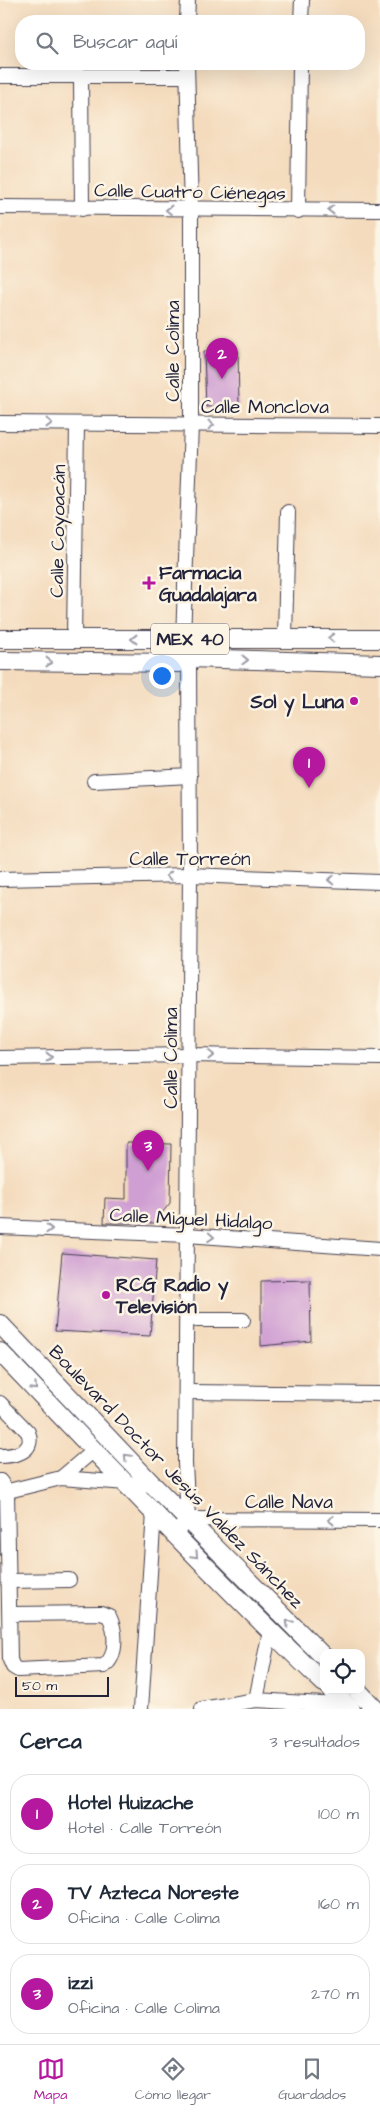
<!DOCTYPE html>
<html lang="es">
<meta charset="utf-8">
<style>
:root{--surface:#fff;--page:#f2f2f3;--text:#1f2937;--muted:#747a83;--line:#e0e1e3;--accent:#b5179e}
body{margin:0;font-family:"Architects Daughter",sans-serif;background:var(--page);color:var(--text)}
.controls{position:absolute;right:15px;bottom:15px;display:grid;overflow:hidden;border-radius:10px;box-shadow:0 5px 20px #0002}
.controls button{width:45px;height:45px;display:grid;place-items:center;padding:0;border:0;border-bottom:1px solid var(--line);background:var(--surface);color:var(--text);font:25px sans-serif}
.scale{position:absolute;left:15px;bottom:12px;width:94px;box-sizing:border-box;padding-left:5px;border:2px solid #22223b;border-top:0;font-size:14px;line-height:18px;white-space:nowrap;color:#22223b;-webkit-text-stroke:4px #fcf5e5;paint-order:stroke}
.you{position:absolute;left:161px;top:675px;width:18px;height:18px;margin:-12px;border:4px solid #fff;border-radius:50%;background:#1a73e8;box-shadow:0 0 0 8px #1a73e833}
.badge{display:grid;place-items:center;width:32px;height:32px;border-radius:50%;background:var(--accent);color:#fff;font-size:16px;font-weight:700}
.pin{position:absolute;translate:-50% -41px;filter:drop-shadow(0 1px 2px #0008)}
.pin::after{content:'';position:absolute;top:26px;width:18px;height:15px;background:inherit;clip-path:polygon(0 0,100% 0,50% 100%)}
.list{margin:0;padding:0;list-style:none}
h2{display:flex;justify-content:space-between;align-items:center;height:65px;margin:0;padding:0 20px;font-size:21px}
h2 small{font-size:16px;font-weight:400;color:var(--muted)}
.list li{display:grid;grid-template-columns:32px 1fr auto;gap:15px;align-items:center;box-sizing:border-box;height:80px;margin:0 10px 10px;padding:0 10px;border:1px solid var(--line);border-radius:20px}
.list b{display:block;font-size:19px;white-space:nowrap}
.list p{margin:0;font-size:16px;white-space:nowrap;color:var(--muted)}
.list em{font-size:16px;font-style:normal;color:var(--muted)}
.icon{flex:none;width:28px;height:28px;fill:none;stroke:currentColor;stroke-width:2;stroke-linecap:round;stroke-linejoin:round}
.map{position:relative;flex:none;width:380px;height:1709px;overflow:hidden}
.search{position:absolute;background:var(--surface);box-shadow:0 5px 20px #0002;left:15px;right:15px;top:15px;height:55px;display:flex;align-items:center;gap:12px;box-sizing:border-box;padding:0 18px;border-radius:20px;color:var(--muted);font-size:19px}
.sheet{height:335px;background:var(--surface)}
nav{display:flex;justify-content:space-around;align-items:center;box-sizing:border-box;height:70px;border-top:1px solid var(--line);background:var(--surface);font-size:14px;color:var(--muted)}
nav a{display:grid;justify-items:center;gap:2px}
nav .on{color:var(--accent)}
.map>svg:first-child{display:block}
</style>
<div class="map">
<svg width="380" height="1709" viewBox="0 0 380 1709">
<rect width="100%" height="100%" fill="#fcf5e5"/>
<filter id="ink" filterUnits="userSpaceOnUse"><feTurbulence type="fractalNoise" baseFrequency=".02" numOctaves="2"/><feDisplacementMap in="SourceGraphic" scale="10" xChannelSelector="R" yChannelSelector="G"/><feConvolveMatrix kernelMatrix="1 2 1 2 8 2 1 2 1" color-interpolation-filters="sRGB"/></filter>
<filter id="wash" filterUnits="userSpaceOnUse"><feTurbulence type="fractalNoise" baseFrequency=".0096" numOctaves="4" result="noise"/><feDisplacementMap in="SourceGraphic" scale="20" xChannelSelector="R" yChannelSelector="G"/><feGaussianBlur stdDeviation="1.12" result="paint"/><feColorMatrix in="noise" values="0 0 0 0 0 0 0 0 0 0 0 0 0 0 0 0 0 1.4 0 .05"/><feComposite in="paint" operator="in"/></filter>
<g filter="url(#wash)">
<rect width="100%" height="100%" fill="#f4dbbd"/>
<g id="blocks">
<g fill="#cf9ed3">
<path d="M 204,351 L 238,351 L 239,406 L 206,407 Z"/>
<path d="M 126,1143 L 171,1144 L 170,1203 L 154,1223 L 104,1223 L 105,1198 L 126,1199 Z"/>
<path d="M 62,1253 L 156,1260 L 150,1336 L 55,1331 Z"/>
<path d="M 310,1280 L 311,1341 L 261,1346 L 261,1281 Z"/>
</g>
</g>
</g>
<g filter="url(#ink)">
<use href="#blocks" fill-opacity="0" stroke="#423e4e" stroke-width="1"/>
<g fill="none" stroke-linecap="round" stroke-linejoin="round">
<defs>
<g id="minor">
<path d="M 187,21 L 188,0"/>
<path d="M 301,21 L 302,0"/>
<path d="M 81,75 L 82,209"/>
<path d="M 0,76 L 187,76"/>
<path d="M 0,207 L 380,210"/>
<path d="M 298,211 L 300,64"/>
<path d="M 0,423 L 380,426"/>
<path d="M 74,638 L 77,424"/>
<path d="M 285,638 L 288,512"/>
<path d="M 183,639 L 191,425 L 191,210 L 187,64"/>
<path d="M 94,781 L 190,776"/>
<path d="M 0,879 L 190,875 L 380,882"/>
<path d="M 0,1058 L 189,1055 L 380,1058"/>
<path d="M 0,1227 L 187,1235 L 380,1249"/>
<path d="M 186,1314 L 197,1320 L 243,1320"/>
<path d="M 186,1392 L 380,1394"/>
<path d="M 0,1403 L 28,1432 C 36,1452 14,1456 0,1456"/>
<path d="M 61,1478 L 94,1450"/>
<path d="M 0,1481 L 7,1491 L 10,1660 L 13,1667 L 18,1670 L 104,1666 C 118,1656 116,1630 109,1616 L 101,1613 L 10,1614"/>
<path d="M 0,1493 L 61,1478 L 153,1485"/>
<path d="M 188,1519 L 185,1463 L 190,875 L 189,658"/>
<path d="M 175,1534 L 188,1519 L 380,1520"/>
<path d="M 9,1581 L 69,1580"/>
<path d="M 256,1700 L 270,1631"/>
<path d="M 141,1709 L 154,1513"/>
<path d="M 202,1709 L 256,1700 L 323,1704 L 350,1708"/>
</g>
<g id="major">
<path d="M 0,639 L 380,639"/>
<path d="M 0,661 L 179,663 L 189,658 L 380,664"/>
<path d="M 0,1324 L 153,1485 L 324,1657"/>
<path d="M 0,1352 C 107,1464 212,1576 324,1683"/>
<path d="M 331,1690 L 351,1709"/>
<path d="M 357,1690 L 375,1709"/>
</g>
</defs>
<use href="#minor" stroke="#423e4e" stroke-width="16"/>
<use href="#major" stroke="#423e4e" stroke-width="20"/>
<use href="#minor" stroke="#fff" stroke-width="14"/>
<use href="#major" stroke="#fff" stroke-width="18"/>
</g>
<defs><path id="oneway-chevron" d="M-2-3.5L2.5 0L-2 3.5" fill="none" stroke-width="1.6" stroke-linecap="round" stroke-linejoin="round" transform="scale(1.25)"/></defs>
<g stroke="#9c9ca7">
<use href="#oneway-chevron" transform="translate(169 210) rotate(-179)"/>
<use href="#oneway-chevron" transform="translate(331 210) rotate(179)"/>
<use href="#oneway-chevron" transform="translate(49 423) rotate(1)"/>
<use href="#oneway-chevron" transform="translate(211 425)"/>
<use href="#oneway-chevron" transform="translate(331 638) rotate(-179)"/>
<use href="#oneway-chevron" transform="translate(134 639) rotate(-180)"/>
<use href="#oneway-chevron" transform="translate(245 660) rotate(2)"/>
<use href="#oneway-chevron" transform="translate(49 662)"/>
<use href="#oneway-chevron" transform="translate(169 876) rotate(179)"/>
<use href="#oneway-chevron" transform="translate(331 880) rotate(-178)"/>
<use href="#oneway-chevron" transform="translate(211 1055) rotate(1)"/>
<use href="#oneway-chevron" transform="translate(49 1057) rotate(-1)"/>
<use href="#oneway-chevron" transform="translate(49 1229) rotate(2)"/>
<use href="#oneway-chevron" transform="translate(211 1237) rotate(4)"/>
<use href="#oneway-chevron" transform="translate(34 1387) rotate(46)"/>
<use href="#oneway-chevron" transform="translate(127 1457) rotate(-134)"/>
<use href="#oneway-chevron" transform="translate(331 1520) rotate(-180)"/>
<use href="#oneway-chevron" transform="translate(195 1555) rotate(46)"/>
<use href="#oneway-chevron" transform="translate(289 1623) rotate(-135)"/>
</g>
</g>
<g fill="#b5179e" stroke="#fcf5e5" stroke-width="2">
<path d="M146.5 575.5h5v5h5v5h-5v5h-5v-5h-5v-5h5z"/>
<circle cx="354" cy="701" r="5"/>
<circle cx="106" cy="1295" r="5"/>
</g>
<g text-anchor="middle" stroke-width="5" stroke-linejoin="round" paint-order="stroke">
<rect fill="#fcf5e5" stroke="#63616e" stroke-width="1" x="151" y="623.5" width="78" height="31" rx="4"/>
<g font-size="18" font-weight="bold" fill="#22223b">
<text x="190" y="645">MEX 40</text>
</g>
<g font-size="19" fill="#22223b" stroke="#fcf5e5">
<text transform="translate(190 191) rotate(1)" y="7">Calle Cuatro Ciénegas</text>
<text transform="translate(172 351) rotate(-90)" y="7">Calle Colima</text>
<text x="265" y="413">Calle Monclova</text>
<text transform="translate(57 531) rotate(-89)" y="7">Calle Coyoacán</text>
<text x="190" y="865">Calle Torreón</text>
<text transform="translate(170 1058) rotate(-90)" y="7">Calle Colima</text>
<text transform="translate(191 1218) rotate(3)" y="7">Calle Miguel Hidalgo</text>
<text transform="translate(177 1476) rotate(46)" y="7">Boulevard Doctor Jesús Valdez Sánchez</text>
<text x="289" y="1508">Calle Nava</text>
</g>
<g font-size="19" font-weight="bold" fill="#22223b" stroke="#fcf5e5" text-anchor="start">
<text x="159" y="579">Farmacia<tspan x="159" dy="22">Guadalajara</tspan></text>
<text x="344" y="708" text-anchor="end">Sol y Luna</text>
<text x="116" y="1291">RCG Radio y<tspan x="116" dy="22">Televisión</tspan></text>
</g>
</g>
</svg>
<div class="controls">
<button><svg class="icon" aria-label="locate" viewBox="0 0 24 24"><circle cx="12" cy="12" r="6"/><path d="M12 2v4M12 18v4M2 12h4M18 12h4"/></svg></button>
</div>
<div class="scale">50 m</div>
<div class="you"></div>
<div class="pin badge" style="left:309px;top:788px">1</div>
<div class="pin badge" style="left:222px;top:379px">2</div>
<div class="pin badge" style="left:148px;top:1171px">3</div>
<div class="search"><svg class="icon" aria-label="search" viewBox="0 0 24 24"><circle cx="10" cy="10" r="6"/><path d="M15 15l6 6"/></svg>Buscar aquí</div>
</div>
<section class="sheet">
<h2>Cerca<small>3 resultados</small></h2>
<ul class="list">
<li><span class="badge">1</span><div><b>Hotel Huizache</b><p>Hotel · Calle Torreón</p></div><em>100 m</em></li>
<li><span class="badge">2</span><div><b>TV Azteca Noreste</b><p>Oficina · Calle Colima</p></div><em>160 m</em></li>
<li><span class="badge">3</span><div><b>izzi</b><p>Oficina · Calle Colima</p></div><em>270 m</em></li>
</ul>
</section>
<nav>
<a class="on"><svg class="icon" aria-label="map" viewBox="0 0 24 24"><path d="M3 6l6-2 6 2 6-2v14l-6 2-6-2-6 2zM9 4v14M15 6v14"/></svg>Mapa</a>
<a><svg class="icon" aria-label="directions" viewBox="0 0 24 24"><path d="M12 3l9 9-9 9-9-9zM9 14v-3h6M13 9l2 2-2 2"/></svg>Cómo llegar</a>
<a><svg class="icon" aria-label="saved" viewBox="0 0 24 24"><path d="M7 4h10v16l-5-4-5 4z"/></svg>Guardados</a>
</nav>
